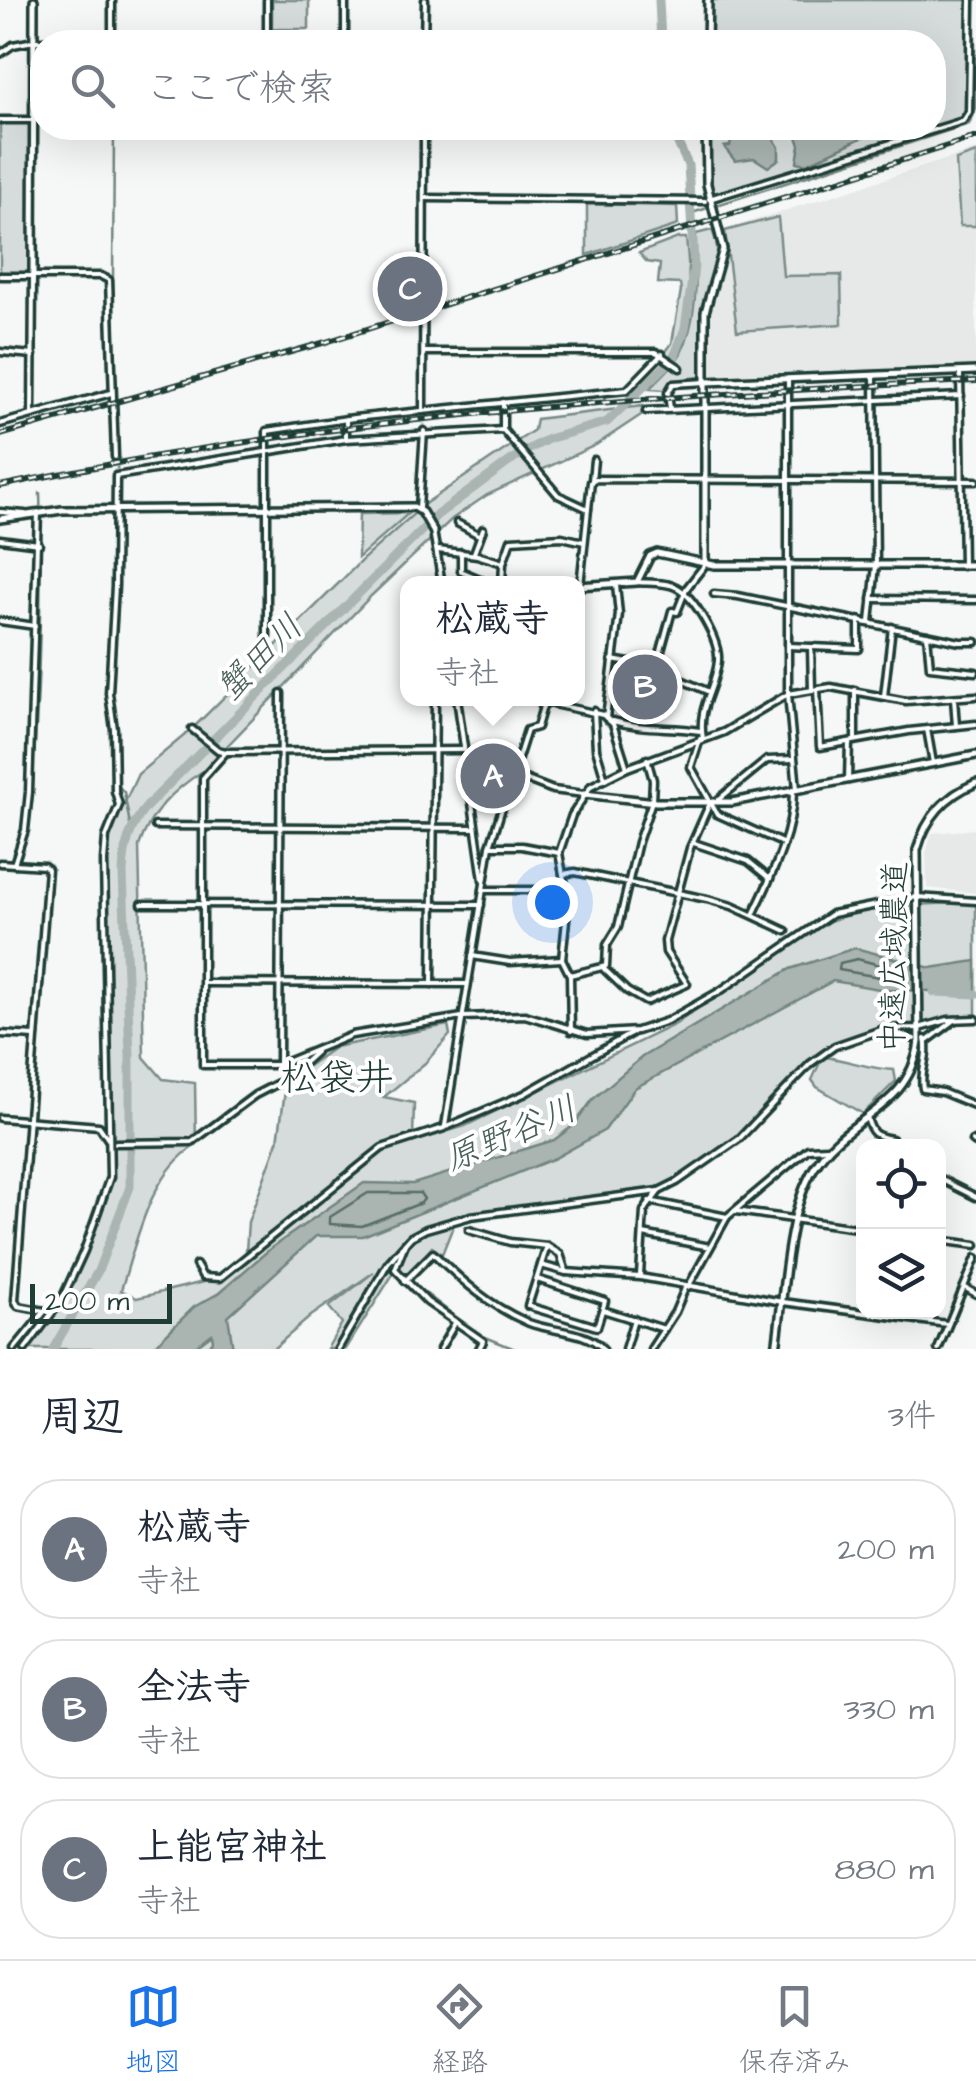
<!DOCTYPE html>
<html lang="ja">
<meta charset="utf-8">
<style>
:root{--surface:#fff;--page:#f2f2f3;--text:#1f2937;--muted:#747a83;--line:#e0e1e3;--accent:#1a73e8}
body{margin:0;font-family:"Architects Daughter","Klee One",sans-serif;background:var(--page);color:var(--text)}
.controls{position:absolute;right:30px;bottom:30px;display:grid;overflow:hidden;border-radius:20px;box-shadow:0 10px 40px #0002}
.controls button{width:90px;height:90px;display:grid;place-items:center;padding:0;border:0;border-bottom:2px solid var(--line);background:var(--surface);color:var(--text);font:50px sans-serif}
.scale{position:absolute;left:30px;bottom:25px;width:142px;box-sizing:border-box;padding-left:10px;border:5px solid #1f3d34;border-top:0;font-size:28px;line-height:35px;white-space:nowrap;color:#1f3d34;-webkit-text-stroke:8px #fff;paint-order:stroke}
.you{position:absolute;left:552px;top:902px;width:35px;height:35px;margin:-25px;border:8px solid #fff;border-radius:50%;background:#1a73e8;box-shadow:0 0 0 15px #1a73e833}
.badge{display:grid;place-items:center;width:65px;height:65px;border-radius:50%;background:var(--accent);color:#fff;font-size:32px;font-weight:700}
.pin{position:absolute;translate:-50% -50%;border:5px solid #fff;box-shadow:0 2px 10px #0006}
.popup{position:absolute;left:400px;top:576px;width:185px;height:130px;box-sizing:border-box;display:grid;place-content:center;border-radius:20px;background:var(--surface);filter:drop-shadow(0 2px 8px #0005);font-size:32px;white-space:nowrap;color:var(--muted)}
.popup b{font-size:38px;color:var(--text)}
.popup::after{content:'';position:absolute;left:50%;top:100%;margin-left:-20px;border:20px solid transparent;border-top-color:var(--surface)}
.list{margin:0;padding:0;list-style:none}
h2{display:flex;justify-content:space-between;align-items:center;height:130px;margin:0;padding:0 40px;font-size:42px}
h2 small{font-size:32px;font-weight:400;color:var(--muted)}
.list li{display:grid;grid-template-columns:65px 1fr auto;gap:30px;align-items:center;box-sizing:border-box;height:140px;margin:0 20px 20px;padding:0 20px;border:2px solid var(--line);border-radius:40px}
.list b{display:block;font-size:38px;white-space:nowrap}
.list p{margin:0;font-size:32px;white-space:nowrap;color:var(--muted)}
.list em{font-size:32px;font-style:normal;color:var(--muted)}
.icon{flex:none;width:55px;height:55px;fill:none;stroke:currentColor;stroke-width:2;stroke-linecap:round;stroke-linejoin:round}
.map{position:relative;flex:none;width:976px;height:1349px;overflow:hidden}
.search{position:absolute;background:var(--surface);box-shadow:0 10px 40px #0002;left:30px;right:30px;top:30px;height:110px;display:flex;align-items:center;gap:25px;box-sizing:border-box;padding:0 35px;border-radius:40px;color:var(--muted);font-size:38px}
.sheet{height:610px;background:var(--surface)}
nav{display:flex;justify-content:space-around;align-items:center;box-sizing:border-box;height:140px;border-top:2px solid var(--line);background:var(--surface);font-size:28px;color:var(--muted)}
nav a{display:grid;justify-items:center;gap:5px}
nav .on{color:var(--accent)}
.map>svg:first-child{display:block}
</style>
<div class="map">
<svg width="976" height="1349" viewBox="0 0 976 1349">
<rect width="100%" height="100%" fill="#f6f7f7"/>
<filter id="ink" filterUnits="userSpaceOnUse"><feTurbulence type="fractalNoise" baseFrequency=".01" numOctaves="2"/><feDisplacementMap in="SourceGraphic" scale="20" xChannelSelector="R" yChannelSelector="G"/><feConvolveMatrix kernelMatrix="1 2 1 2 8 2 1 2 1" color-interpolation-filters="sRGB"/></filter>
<g filter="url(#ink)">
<g fill="#e6e9e8">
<path d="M 976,150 L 976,367 L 714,379 L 708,374 L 709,309 L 729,252 L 724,230 Z"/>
<path d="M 976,829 L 976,893 L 927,888 L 926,853 L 932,833 Z"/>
</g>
<g fill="#d6dcdb" stroke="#7a8c88" stroke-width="2.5">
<rect x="272" y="0" width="37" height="29"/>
<path d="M 708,0 L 968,0 L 969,112 L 966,119 L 709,199 L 706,128 L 934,128 L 934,42 L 707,42 Z"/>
<path d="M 0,122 L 31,122 L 31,273 L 0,275 Z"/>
<path d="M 976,153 L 976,226 L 960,226 L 956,160 Z"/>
<path d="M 587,204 L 677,206 L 678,225 L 587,255 Z"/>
<path d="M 778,217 L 783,276 L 841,275 L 842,324 L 737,331 L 725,231 Z"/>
<path d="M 712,230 C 726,260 709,280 706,310 C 703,331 706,355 706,376 L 671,381 L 664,390 L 649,389 C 660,378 674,366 681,353 C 699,318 696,271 696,234 Z"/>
<path d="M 678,238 L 686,238 C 690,274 693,323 671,355 C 661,371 646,383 632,396 L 628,397 L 627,392 L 662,357 L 672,343 L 681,290 L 680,284 L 658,283 L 660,264 L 647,262 L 639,253 Z"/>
<path d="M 643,406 L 641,415 L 596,445 L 487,495 L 452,519 L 371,596 L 203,771 C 173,790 151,812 139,846 L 144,1057 L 163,1079 L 195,1083 L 196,1145 C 149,1174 137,1241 121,1290 L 137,1298 L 220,1278 L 383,1151 L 465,1126 L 676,1024 L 811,927 L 872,907 L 976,902 L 976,1017 L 955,1018 L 835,1046 L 825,1057 C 849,1060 869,1069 894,1070 L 896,1081 L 863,1114 L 817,1087 L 812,1080 L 821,1060 L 741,1137 L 711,1160 L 655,1191 L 456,1219 L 442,1254 L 432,1247 L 408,1279 L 398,1269 L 386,1265 L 393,1274 L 346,1349 L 327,1349 L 342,1323 L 329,1307 L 374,1272 L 311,1316 L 273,1349 L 29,1349 L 47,1322 L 85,1247 L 110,1177 L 106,870 L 109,836 L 138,774 L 192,729 L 362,560 L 426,503 L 534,430 L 536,419 Z"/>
<path d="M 409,513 L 358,558 L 359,514 Z"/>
<path d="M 448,1025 L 450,1035 L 425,1063 L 384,1097 L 414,1103 L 413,1138 L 387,1146 L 246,1251 L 248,1222 L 278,1141 L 285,1091 L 291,1078 L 335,1047 Z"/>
</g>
<g fill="#aab5b1" stroke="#72857f" stroke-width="2.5">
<path d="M 725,128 L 767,128 L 779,147 L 779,159 L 768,167 L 754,158 L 735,161 L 724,147 L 730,146 L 733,131 Z"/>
<path d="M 794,128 L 903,128 L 894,131 L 882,128 L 807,164 L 797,162 L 800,145 Z"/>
<path d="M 855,948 L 931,968 L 976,961 L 976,992 L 885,990 L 833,981 L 635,1088 L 605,1130 L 555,1158 L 363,1236 L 316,1236 L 228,1316 L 233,1349 L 207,1349 L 213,1341 L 212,1334 L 192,1349 L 151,1349 L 194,1307 L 219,1293 L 271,1248 L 364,1183 L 413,1184 L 554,1140 L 574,1125 L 593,1099 L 642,1057 L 790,969 Z"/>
</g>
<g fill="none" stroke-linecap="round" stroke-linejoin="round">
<g stroke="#576d66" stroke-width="2.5">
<path d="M 857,959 L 903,971 L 906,977 L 902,981 L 839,970 L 840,963 Z"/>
<path d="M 368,1193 L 420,1193 L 424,1199 L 421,1203 L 362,1226 L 330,1224 L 330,1217 Z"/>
</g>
<g stroke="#72857f" stroke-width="2.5">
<path d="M 114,38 L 114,0"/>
<path d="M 114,128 L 113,279 L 118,506"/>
<path d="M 689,214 L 969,124 L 975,108 L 975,0"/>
<path d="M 118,514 L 117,621 L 112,694 L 117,726 L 118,786 L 124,792 L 131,830"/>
<path d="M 8,865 L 14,866 C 41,833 42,550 40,493"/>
<path d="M 411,1282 L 478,1334 L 515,1349"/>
<path d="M 943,1349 L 976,1266"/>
</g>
<g stroke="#aab5b1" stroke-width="9">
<path d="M 659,0 L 661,42"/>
<path d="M 934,992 L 976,994"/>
<path d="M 53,1349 L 98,1271 L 130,1187 L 130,1056 L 123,873 C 124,846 130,825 148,805 L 437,515 L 520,454 L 548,439 L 607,422 L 674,358 L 685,328 L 694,266 L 688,165 L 671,128"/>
</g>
<g stroke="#cbd2d0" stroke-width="4" stroke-dasharray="4 2" stroke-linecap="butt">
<path d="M 423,411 L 424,431"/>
<path d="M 115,457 L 116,476"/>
</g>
<defs>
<g id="minor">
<path d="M 112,0 L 112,42"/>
<path d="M 345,40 L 345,0"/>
<path d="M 424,40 L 425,0"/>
<path d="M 267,41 L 267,0"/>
<path d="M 0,54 L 13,45 L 34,41 L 451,42"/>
<path d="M 0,120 L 42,120"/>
<path d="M 424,198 L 705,201"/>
<path d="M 709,199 L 963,121 L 969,112 L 971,0"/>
<path d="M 0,276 L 101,276 L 109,280 L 115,457"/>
<path d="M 0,352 L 33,355"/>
<path d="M 425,352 L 656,352 L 680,368"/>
<path d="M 960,372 L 963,566"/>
<path d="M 788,379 L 788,694 L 797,789"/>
<path d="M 503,402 L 503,430"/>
<path d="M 670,409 L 668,393 L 673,384 L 706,382"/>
<path d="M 423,411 L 424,128"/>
<path d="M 646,411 L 961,396"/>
<path d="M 32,415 L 33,276"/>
<path d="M 0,424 L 111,393"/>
<path d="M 346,439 L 346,419"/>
<path d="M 592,480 L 594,460"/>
<path d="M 419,508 L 424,431"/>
<path d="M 588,509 L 591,482 L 594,479 L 976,481"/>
<path d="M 0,512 L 25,514"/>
<path d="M 457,523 L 479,535"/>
<path d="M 433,531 L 442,584"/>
<path d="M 0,539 L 39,544"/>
<path d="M 438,550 L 477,555 L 503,563 L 502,584"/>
<path d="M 461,552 L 461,571 L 480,579"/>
<path d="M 474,553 L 483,529"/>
<path d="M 503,563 L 511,540 L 562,537 L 584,542"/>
<path d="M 637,582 C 648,583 666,582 676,587 C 694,596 720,641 718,661 C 715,690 697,707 703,739"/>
<path d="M 714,594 L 738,596 L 960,642 L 976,642"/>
<path d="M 872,599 L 976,600"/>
<path d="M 0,621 L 35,626"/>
<path d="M 870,622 L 876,565 L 874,377"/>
<path d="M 927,635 L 930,667 L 976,672"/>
<path d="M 267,646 L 267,431 L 354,418 L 627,390 L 662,354"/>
<path d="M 788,646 L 859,649 L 859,620"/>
<path d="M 811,647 L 812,690"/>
<path d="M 612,660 L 651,667 L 707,691"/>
<path d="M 656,669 L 672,611 L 677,612 L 686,589 L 704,566"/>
<path d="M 817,689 L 820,747 L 909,731 L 976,724"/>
<path d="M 855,690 L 855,740"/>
<path d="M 884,696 L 892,627"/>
<path d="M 457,698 L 483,880"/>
<path d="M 526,698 L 603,715 L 613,724 L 627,768"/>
<path d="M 954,698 L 956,726"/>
<path d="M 594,711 L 596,749 L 605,779"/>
<path d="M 606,718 L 619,614 L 616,585"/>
<path d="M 613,721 C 643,730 670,726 701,731"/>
<path d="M 192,729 L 218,750 L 226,752 L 464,750"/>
<path d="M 927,729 L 933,763"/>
<path d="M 700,739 L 691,767 L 717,814 L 782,843"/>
<path d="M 226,752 L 203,778 L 203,1065 L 279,1065 L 352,1035 L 462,1017 L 525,1015 L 587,1034 L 637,1031 L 667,1021 L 720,991 L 832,914 L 917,897 L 976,901"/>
<path d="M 466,763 L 486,764 L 553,790 L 584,794"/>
<path d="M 848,780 L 849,742"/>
<path d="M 718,800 L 767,760 L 793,759"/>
<path d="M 155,826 L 474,828"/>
<path d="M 694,843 L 748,861 L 770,879"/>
<path d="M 490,846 L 522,846 L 559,853"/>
<path d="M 0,863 L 44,866 L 48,869 L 15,1300 L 18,1306 L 45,1311 L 14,1349"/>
<path d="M 14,864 L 25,830 L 29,792 L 38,512"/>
<path d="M 563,874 L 575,872 L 707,899 L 732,906 L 786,931"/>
<path d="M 483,890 L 564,890"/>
<path d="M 142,904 L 481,905"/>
<path d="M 753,915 C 771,877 794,832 793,789"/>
<path d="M 472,956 L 510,962 L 562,959"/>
<path d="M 604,969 L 627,991 L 646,1002 L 687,984 L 666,952 L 665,941 L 690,848 L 710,803"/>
<path d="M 570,975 L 606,966 L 607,945 L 618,927 L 638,842 L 652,801 L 653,780 L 647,759"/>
<path d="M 206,983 L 466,984"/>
<path d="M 432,984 L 435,698"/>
<path d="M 571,1031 L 570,975 L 562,959 L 568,901 L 559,853 L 572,815 L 591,786 L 627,768 L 724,732 L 788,694 L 831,687 L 906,701 L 976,696"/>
<path d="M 889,1031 L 914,1039"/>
<path d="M 0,1034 L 35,1036"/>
<path d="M 925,1039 C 930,1056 919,1072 923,1089 L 942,1092 L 976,1106"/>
<path d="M 927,1041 L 955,1020"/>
<path d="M 279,1065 L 281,693"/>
<path d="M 867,1117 C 871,1134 875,1136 892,1139 L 892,1146"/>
<path d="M 0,1118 L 99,1126 L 108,1139"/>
<path d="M 445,1126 L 490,846 L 527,730 L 537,727 L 544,703"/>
<path d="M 972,1141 L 976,1143"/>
<path d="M 116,1143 L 192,1142 L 255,1095 L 286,1079 L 316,1052"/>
<path d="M 938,1178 L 976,1197"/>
<path d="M 649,1201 L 727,1217"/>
<path d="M 736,1211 L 864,1229"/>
<path d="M 469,1230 L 510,1242 L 547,1246 L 560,1254 L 566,1272 L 640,1277 L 783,1302 L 947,1324"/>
<path d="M 643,1234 L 710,1247"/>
<path d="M 938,1240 L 976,1245"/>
<path d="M 405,1244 L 395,1269 L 427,1302 L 483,1341 L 479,1349"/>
<path d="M 196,1265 L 203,1277 L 220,1278 L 382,1148 L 444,1128 L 524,1094 L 632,1033"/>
<path d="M 541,1265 L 566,1272"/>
<path d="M 640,1275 L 644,1211 L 659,1191"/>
<path d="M 537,1279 L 605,1301 L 597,1327 L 528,1306 L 547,1246"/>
<path d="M 405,1281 L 433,1253 C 462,1281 491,1307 529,1323 C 552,1332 587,1330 603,1349"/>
<path d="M 688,1287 L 727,1217 L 808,1149 L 827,1148"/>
<path d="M 964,1287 L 976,1294"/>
<path d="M 603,1310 L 664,1329"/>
<path d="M 25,1349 L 61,1301 L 84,1251 L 110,1177 L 104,861 L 106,837 L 119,805 L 115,791 L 114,729 L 109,693 L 115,586 L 116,476 L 346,439 L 503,430 L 558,495 L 588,509 L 580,586"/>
<path d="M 338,1349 L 388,1263 L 411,1237 L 426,1229 L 471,1216 L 659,1191 L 677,1182 L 739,1139 L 810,1064 L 835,1046 L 884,1029 L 919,1028 L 948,1020 L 976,1019"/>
<path d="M 440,1349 L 455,1323"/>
<path d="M 625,1349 L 634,1319"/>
<path d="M 651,1349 L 675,1312 L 686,1286"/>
<path d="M 938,1349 L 976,1258"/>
</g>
<g id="tertiary">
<path d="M 707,42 L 708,0"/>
<path d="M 33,276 L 34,0"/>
<path d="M 706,382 L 976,371"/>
<path d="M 0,519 L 62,510 L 414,507 L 422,512 L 433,531"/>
<path d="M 705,564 L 705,312 L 723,249 L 707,184 L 706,128"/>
<path d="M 578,586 L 637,582 L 650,556 L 657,553 L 714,565 L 976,565"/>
<path d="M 584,794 L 656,802 L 732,802 L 976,755"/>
<path d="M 776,1349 C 784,1296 786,1213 814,1168 C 847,1114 909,1112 919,1042 L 917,850 C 926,817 945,796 976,783"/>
</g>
</defs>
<use href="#minor" stroke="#1f3d34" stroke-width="11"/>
<use href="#tertiary" stroke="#1f3d34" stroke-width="12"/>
<use href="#minor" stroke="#fff" stroke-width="4"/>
<use href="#tertiary" stroke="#fff" stroke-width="5"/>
<defs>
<g id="rail">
<path d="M 0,435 L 326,342 L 976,137"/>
<path d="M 0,486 C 322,417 648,395 976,381"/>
</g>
</defs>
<use href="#rail" stroke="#1f3d34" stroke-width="6"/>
<use href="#rail" stroke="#fff" stroke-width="2.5" stroke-dasharray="8" stroke-linecap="butt"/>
</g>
</g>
<g text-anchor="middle" stroke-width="8" stroke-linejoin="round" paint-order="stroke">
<g font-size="32" fill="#1f3d34" stroke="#fff">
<text transform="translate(893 957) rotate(-89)" y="11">中遠広域農道</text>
</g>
<g font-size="35" font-style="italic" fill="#49615a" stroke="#fff">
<text transform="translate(259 657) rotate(-45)" y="12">蟹田川</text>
<text transform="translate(510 1133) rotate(-23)" y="12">原野谷川</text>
</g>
<g font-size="38" fill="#1f3d34" stroke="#fff">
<text x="337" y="1090">松袋井</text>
</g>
</g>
</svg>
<div class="controls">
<button><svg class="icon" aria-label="locate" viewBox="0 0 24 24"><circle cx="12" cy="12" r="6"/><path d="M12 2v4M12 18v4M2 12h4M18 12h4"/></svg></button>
<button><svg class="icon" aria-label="layers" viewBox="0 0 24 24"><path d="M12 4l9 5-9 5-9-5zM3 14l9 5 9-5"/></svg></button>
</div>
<div class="scale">200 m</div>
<div class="you"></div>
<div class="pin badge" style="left:493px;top:776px;background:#6b7280">A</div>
<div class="popup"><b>松蔵寺</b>寺社</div>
<div class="pin badge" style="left:645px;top:687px;background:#6b7280">B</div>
<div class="pin badge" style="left:410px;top:289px;background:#6b7280">C</div>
<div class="search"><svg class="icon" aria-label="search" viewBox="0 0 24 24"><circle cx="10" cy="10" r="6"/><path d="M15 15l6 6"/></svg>ここで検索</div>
</div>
<section class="sheet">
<h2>周辺<small>3件</small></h2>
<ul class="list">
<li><span class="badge" style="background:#6b7280">A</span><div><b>松蔵寺</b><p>寺社</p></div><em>200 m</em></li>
<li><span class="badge" style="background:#6b7280">B</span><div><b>全法寺</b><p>寺社</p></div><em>330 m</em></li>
<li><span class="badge" style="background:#6b7280">C</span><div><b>上能宮神社</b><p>寺社</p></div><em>880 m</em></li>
</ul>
</section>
<nav>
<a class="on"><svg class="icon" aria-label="map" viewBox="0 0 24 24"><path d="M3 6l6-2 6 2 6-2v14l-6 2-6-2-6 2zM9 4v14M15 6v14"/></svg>地図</a>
<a><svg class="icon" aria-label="directions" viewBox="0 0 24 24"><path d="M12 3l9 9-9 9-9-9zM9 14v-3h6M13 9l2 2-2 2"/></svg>経路</a>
<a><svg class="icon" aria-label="saved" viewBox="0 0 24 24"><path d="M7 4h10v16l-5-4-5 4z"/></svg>保存済み</a>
</nav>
